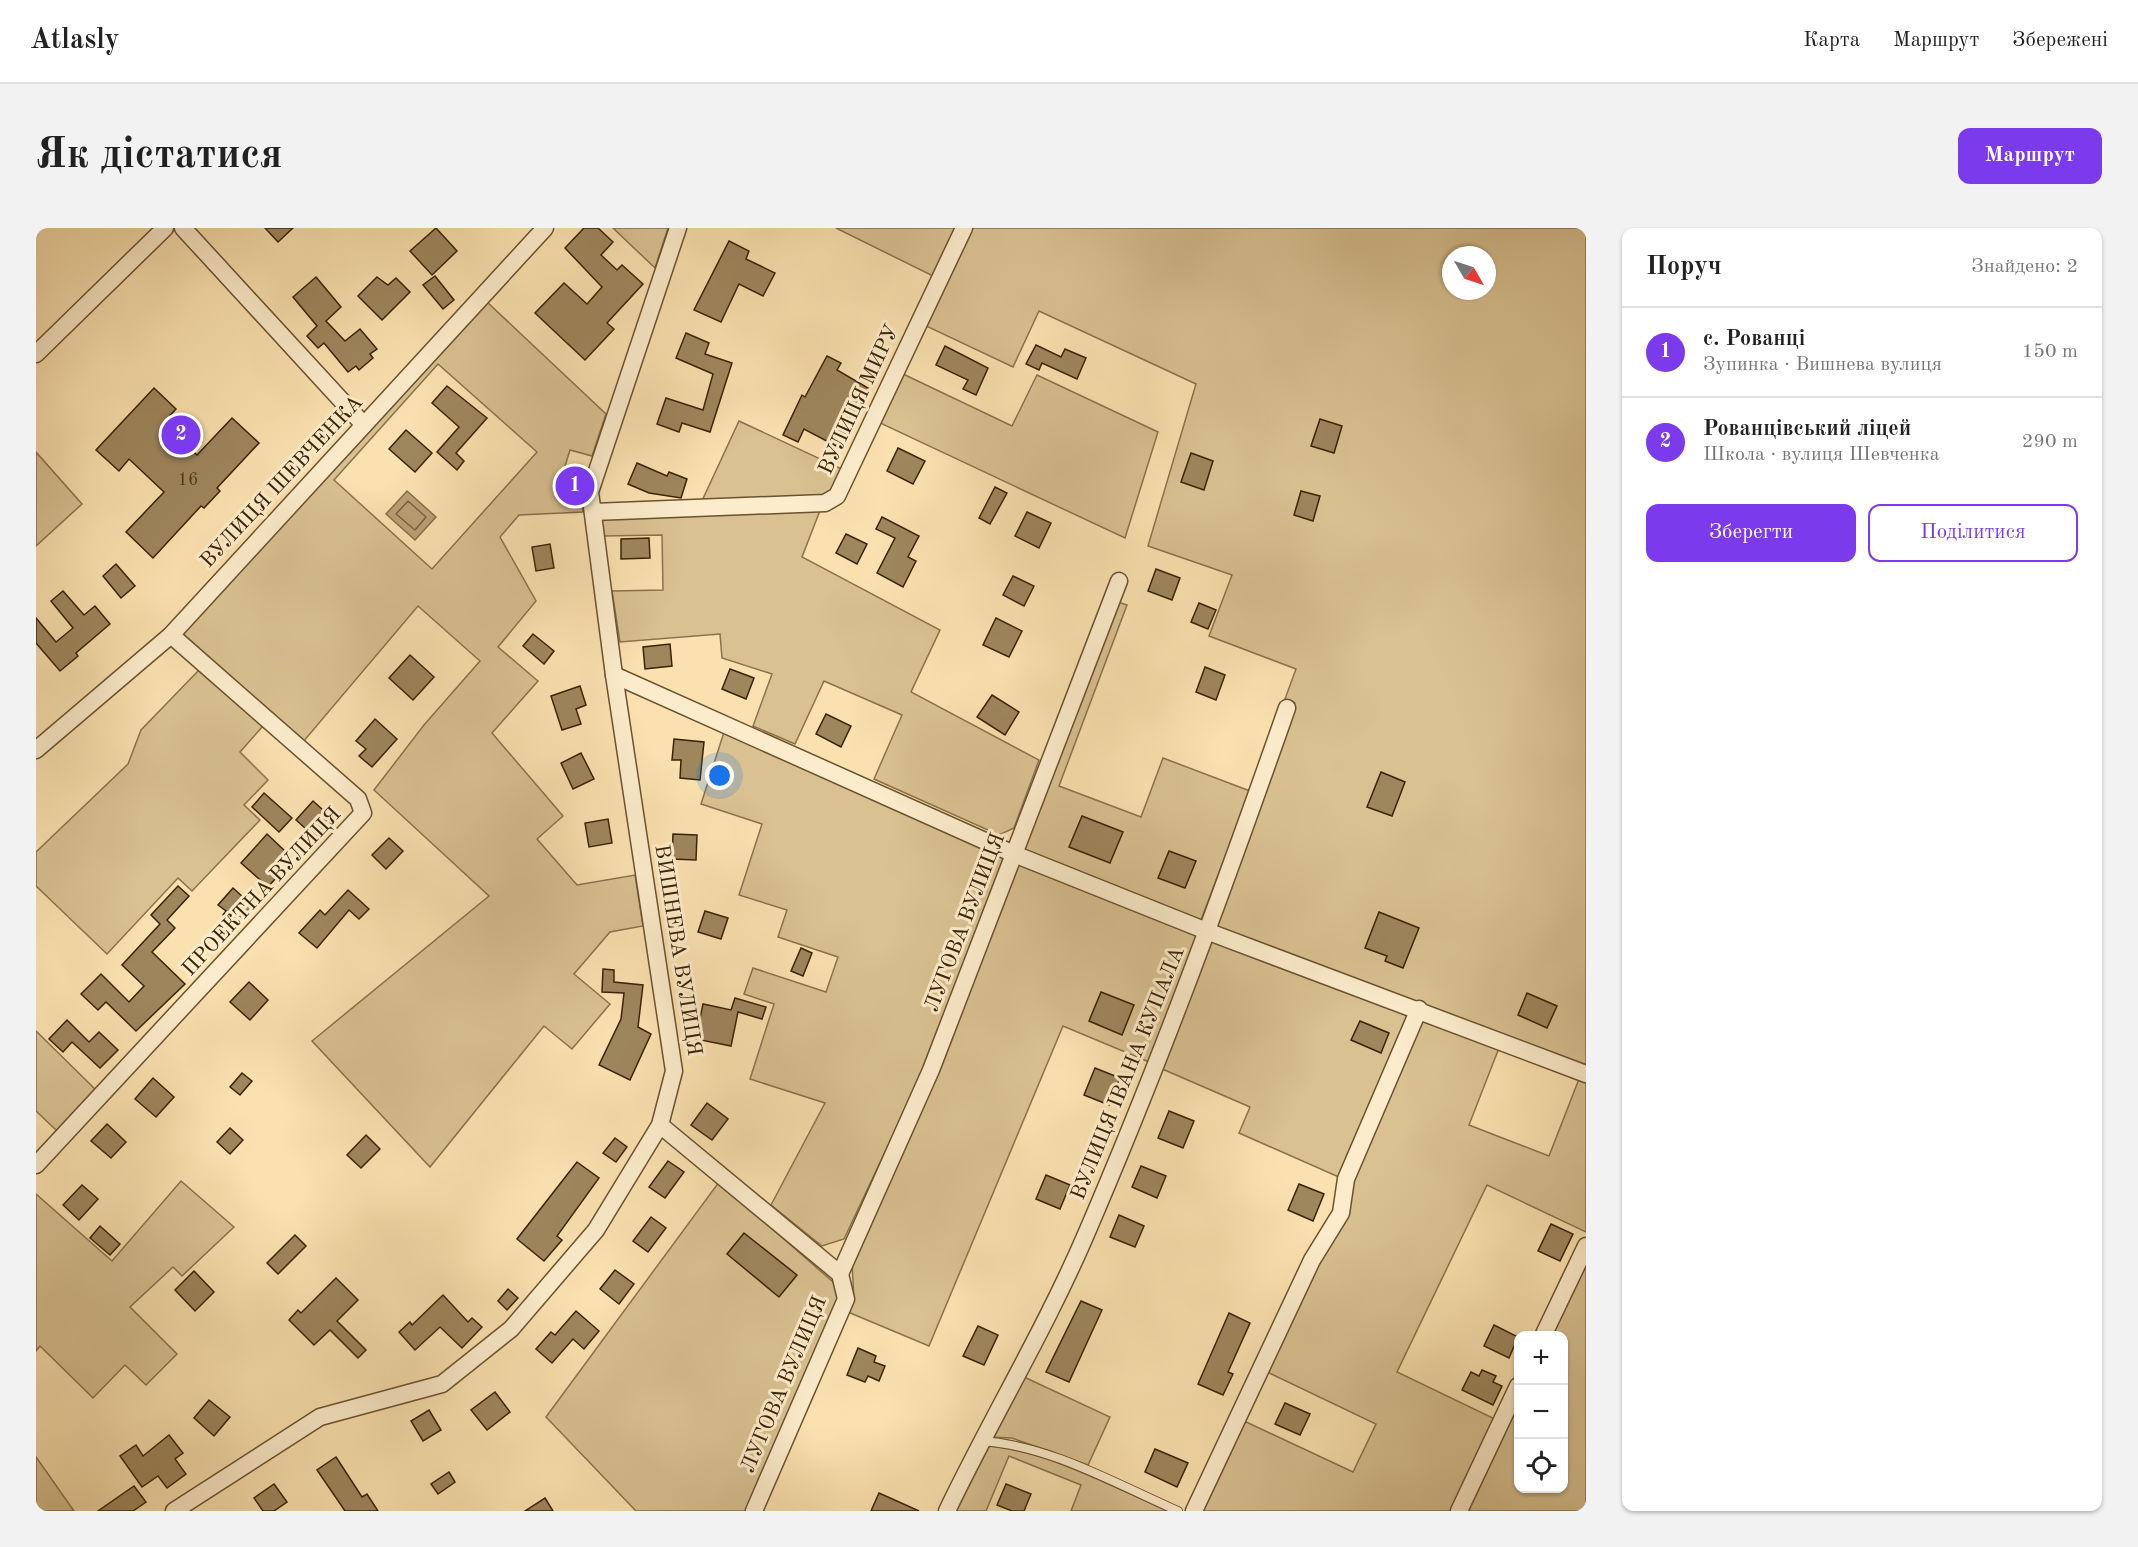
<!DOCTYPE html>
<html lang="uk">
<meta charset="utf-8">
<style>
:root{--surface:#fff;--page:#f2f2f2;--text:#222;--muted:#767676;--line:#e0e0e0;--accent:#7c3aed}
body{margin:0;font-family:"Old Standard TT",serif;background:var(--page);color:var(--text)}
.controls{position:absolute;right:18px;bottom:18px;display:grid;overflow:hidden;border-radius:12px;box-shadow:0 2px 4px #0004}
.controls button{width:54px;height:54px;display:grid;place-items:center;padding:0;border:0;border-bottom:2px solid var(--line);background:var(--surface);color:var(--text);font:30px sans-serif}
.compass{position:absolute;left:1406px;top:18px;width:54px;height:54px;border-radius:50%;background:var(--surface);box-shadow:0 2px 4px #0004;rotate:129deg}
.you{position:absolute;left:684px;top:548px;width:21px;height:21px;margin:-15px;border:4px solid #fff;border-radius:50%;background:#1a73e8;box-shadow:0 0 0 9px #1a73e833}
.badge{display:grid;place-items:center;width:39px;height:39px;border-radius:50%;background:var(--accent);color:#fff;font-size:20px;font-weight:700}
.pin{position:absolute;translate:-50% -50%;border:3px solid #fff;box-shadow:0 2px 6px #0006}
.list{margin:0;padding:0;list-style:none}
h2{display:flex;justify-content:space-between;align-items:center;height:78px;margin:0;padding:0 24px;font-size:26px}
h2 small{font-size:20px;font-weight:400;color:var(--muted)}
.list li{display:grid;grid-template-columns:39px 1fr auto;gap:18px;align-items:center;box-sizing:border-box;height:90px;padding:0 24px;border-top:2px solid var(--line)}
.list b{display:block;font-size:22px;white-space:nowrap}
.list p{margin:0;font-size:20px;white-space:nowrap;color:var(--muted)}
.list em{font-size:20px;font-style:normal;color:var(--muted)}
.actions{display:flex;gap:12px;padding:18px 24px}
.actions a{flex:1;padding:14px 0;border:2px solid var(--accent);border-radius:12px;text-align:center;font-size:21px;color:var(--accent)}
.actions .main{background:var(--accent);color:#fff}
.icon{flex:none;width:33px;height:33px;fill:none;stroke:currentColor;stroke-width:2;stroke-linecap:round;stroke-linejoin:round}
.map{position:relative;flex:none;width:1550px;height:1283px;overflow:hidden;border-radius:12px}
header{display:flex;align-items:center;gap:36px;box-sizing:border-box;height:84px;padding:0 30px;background:var(--surface);border-bottom:2px solid var(--line)}
header strong{font-size:28px}
nav{display:flex;gap:33px;margin-inline-start:auto;font-size:21px}
.intro{display:flex;align-items:center;justify-content:space-between;box-sizing:border-box;height:144px;padding:0 36px}
h1{margin:0;font-size:42px}
.button{padding:15px 27px;border-radius:12px;background:var(--accent);color:#fff;font-size:21px;font-weight:700}
main{display:flex;gap:36px;padding:0 36px}
aside{flex:1;background:var(--surface);border-radius:12px;box-shadow:0 2px 4px #0004}
.map>svg:first-child{display:block}
</style>
<header>
<strong>Atlasly</strong>
<nav><a>Карта</a><a>Маршрут</a><a>Збережені</a></nav>
</header>
<div class="intro"><h1>Як дістатися</h1><a class="button">Маршрут</a></div>
<main>
<div class="map">
<svg width="1550" height="1283" viewBox="0 0 1550 1283">
<rect width="100%" height="100%" fill="#fae1af"/>
<filter id="stains"><feTurbulence type="fractalNoise" baseFrequency=".00333" numOctaves="4"/><feColorMatrix values="0 0 0 0 .2 0 0 0 0 .09 0 0 0 0 .02 0 0 0 .5 -.17"/></filter>
<radialGradient id="worn" r=".72"><stop offset=".6" stop-color="#630" stop-opacity="0"/><stop offset="1" stop-color="#630" stop-opacity=".3"/></radialGradient>
<g fill="#d9c192" stroke="#8a724c" stroke-width="1.5" fill-rule="evenodd">
<path d="M 577,0 L 632,0 L 619,40 Z"/>
<path d="M 800,0 L 923,0 L 899,49 Z"/>
<path d="M 934,0 L 1550,0 L 1550,838 L 1179,699 L 1259,475 L 1249,471 L 1260,441 L 1173,408 L 1196,347 L 1112,318 L 1160,156 L 1003,83 L 977,139 L 888,97 ZM 1415,27 L 1451,27 L 1451,63 L 1415,63 Z"/>
<path d="M 450,73 L 570,186 L 556,228 L 534,222 L 520,267 L 546,276 L 547,284 L 483,287 L 464,309 L 500,373 L 462,419 L 502,453 L 456,505 L 527,588 L 501,611 L 541,657 L 599,647 L 607,698 L 574,704 L 538,746 L 574,776 L 536,821 L 508,798 L 394,939 L 276,813 L 453,668 L 338,562 L 388,497 L 444,433 L 382,378 L 267,514 L 146,405 ZM 402,136 L 501,224 L 396,341 L 298,252 Z"/>
<path d="M 865,145 L 976,198 L 1001,147 L 1122,204 L 1089,310 L 842,194 Z"/>
<path d="M 703,193 L 808,242 L 797,264 L 787,270 L 665,275 Z"/>
<path d="M 0,224 L 46,276 L 0,318 Z"/>
<path d="M 785,280 L 766,329 L 904,402 L 875,464 L 1003,532 L 978,600 L 963,607 L 838,551 L 866,487 L 788,453 L 759,516 L 717,498 L 736,446 L 686,430 L 684,406 L 584,414 L 576,363 L 627,362 L 626,307 L 568,308 L 565,289 Z"/>
<path d="M 1082,374 L 1091,377 L 1023,558 L 1105,589 L 1127,530 L 1214,563 L 1165,692 L 987,625 Z"/>
<path d="M 163,442 L 227,498 L 204,524 L 232,552 L 208,577 L 224,592 L 156,663 L 142,650 L 71,726 L 0,658 L 0,624 L 92,536 L 105,502 Z"/>
<path d="M 689,501 L 968,629 L 889,839 L 808,1011 L 786,1018 L 735,977 L 789,875 L 714,851 L 738,776 L 708,766 L 717,740 L 790,764 L 802,729 L 742,709 L 751,682 L 703,667 L 726,596 L 665,576 Z"/>
<path d="M 981,635 L 1164,708 L 1113,834 L 1027,798 L 893,1118 L 812,1084 L 818,1072 L 816,1034 Z"/>
<path d="M 1175,713 L 1375,786 L 1305,950 L 1203,905 L 1214,879 L 1124,840 Z"/>
<path d="M 1384,789 L 1463,820 L 1433,897 L 1513,928 L 1543,851 L 1550,854 L 1550,1004 L 1451,957 L 1361,1144 L 1461,1192 L 1418,1283 L 1163,1283 L 1206,1192 L 1317,1244 L 1340,1196 L 1229,1143 Z"/>
<path d="M 0,803 L 60,862 L 21,903 L 0,883 Z"/>
<path d="M 145,953 L 198,999 L 146,1048 L 137,1039 L 94,1079 L 141,1126 L 110,1157 L 89,1137 L 57,1170 L 4,1118 L 0,1123 L 0,966 L 76,1033 Z"/>
<path d="M 683,954 L 797,1054 L 804,1071 L 711,1283 L 600,1283 L 510,1189 Z"/>
<path d="M 1550,1027 L 1550,1283 L 1428,1283 L 1482,1168 L 1482,1260 L 1528,1260 L 1528,1108 L 1512,1107 Z"/>
<path d="M 988,1149 L 1074,1189 L 1052,1237 L 976,1210 L 953,1209 Z"/>
<path d="M 948,1218 C 1009,1221 1076,1259 1132,1283 L 1035,1283 L 1045,1257 L 973,1228 L 950,1283 L 917,1283 Z"/>
<path d="M 0,1229 L 38,1283 L 0,1283 Z"/>
</g>
<path fill="#b9a075" stroke="#866e48" stroke-width="1.5" d="M 371,263 L 400,289 L 379,312 L 350,286 Z"/>
<g fill="none" stroke-linecap="round" stroke-linejoin="round">
<path stroke="#7a623d" stroke-width="1.5" d="M 372,273 L 390,289 L 379,302 L 360,286 Z"/>
</g>
<g fill="#9e865d" stroke="#3a2305" stroke-width="1.5">
<path d="M 229,0 L 257,0 L 242,14 Z"/>
<path d="M 400,0 L 421,23 L 396,47 L 374,23 Z"/>
<path d="M 548,0 L 562,0 L 577,14 L 565,27 L 581,42 L 586,37 L 607,56 L 571,95 L 578,101 L 549,132 L 499,85 L 528,55 L 551,76 L 566,59 L 529,20 Z"/>
<path d="M 693,13 L 713,23 L 710,31 L 739,45 L 727,68 L 703,56 L 685,94 L 658,82 Z"/>
<path d="M 399,48 L 418,72 L 407,81 L 387,57 Z"/>
<path d="M 280,49 L 305,79 L 290,93 L 309,113 L 324,101 L 341,121 L 334,126 L 337,130 L 323,142 L 320,138 L 312,144 L 288,115 L 282,120 L 271,108 L 281,98 L 257,69 Z"/>
<path d="M 341,49 L 352,57 L 360,50 L 374,64 L 346,92 L 322,68 Z"/>
<path d="M 650,105 L 673,115 L 669,126 L 696,135 L 674,204 L 646,195 L 643,204 L 621,196 L 630,170 L 667,182 L 677,146 L 640,130 Z"/>
<path d="M 1000,117 L 1025,129 L 1029,121 L 1050,130 L 1041,151 L 1006,135 L 1003,142 L 990,136 Z"/>
<path d="M 909,118 L 952,140 L 940,167 L 927,161 L 932,152 L 900,137 Z"/>
<path d="M 791,128 L 805,135 L 801,142 L 832,160 L 810,197 L 813,199 L 802,219 L 768,201 L 762,214 L 747,207 L 766,167 L 769,169 Z"/>
<path d="M 411,158 L 451,190 L 420,225 L 428,233 L 421,242 L 401,224 L 423,199 L 396,175 Z"/>
<path d="M 118,160 L 140,181 L 127,195 L 161,227 L 196,190 L 223,215 L 181,260 L 184,263 L 168,280 L 165,278 L 117,330 L 90,304 L 128,264 L 93,231 L 83,243 L 60,222 Z"/>
<path d="M 1284,191 L 1306,198 L 1298,225 L 1275,218 Z"/>
<path d="M 370,202 L 396,225 L 379,244 L 353,221 Z"/>
<path d="M 862,220 L 889,233 L 877,256 L 851,243 Z"/>
<path d="M 1155,225 L 1177,233 L 1168,262 L 1145,254 Z"/>
<path d="M 601,235 L 631,248 L 633,244 L 651,251 L 645,270 L 613,265 L 592,256 Z"/>
<path d="M 959,259 L 971,265 L 954,296 L 943,290 Z"/>
<path d="M 1265,263 L 1284,268 L 1277,293 L 1258,287 Z"/>
<path d="M 991,284 L 1015,295 L 1003,320 L 979,308 Z"/>
<path d="M 846,289 L 883,308 L 872,329 L 880,333 L 867,359 L 841,345 L 859,310 L 840,301 Z"/>
<path d="M 810,306 L 831,316 L 821,336 L 800,325 Z"/>
<path d="M 613,310 L 614,330 L 585,331 L 585,311 Z"/>
<path d="M 514,316 L 518,340 L 500,343 L 496,319 Z"/>
<path d="M 80,336 L 99,358 L 85,370 L 67,348 Z"/>
<path d="M 1120,341 L 1144,350 L 1136,372 L 1112,363 Z"/>
<path d="M 977,348 L 998,358 L 988,378 L 967,367 Z"/>
<path d="M 27,363 L 48,387 L 59,378 L 74,396 L 40,425 L 42,428 L 24,443 L 0,415 L 0,390 L 20,414 L 37,400 L 15,373 Z"/>
<path d="M 1163,375 L 1180,382 L 1172,401 L 1155,394 Z"/>
<path d="M 960,390 L 986,403 L 973,429 L 947,417 Z"/>
<path d="M 497,406 L 518,423 L 508,436 L 487,418 Z"/>
<path d="M 634,416 L 636,438 L 609,441 L 607,419 Z"/>
<path d="M 374,427 L 398,449 L 377,472 L 353,450 Z"/>
<path d="M 1169,439 L 1189,447 L 1180,472 L 1160,464 Z"/>
<path d="M 694,441 L 718,450 L 710,471 L 686,461 Z"/>
<path d="M 544,458 L 550,477 L 540,481 L 545,496 L 526,502 L 515,468 Z"/>
<path d="M 956,467 L 983,484 L 969,507 L 941,489 Z"/>
<path d="M 790,486 L 815,498 L 805,519 L 780,506 Z"/>
<path d="M 339,491 L 361,511 L 336,539 L 323,528 L 330,521 L 320,513 Z"/>
<path d="M 638,511 L 668,514 L 664,552 L 644,550 L 645,532 L 636,532 Z"/>
<path d="M 545,525 L 558,551 L 537,561 L 525,535 Z"/>
<path d="M 1345,544 L 1369,554 L 1356,588 L 1331,579 Z"/>
<path d="M 228,565 L 256,590 L 243,604 L 216,579 Z"/>
<path d="M 277,573 L 296,590 L 279,609 L 260,592 Z"/>
<path d="M 1046,588 L 1087,604 L 1074,635 L 1033,619 Z"/>
<path d="M 572,591 L 576,615 L 553,619 L 549,595 Z"/>
<path d="M 231,606 L 250,624 L 232,643 L 240,650 L 232,659 L 205,635 Z"/>
<path d="M 637,606 L 661,607 L 660,632 L 636,631 Z"/>
<path d="M 353,610 L 367,623 L 350,641 L 336,627 Z"/>
<path d="M 1133,623 L 1160,633 L 1149,660 L 1122,650 Z"/>
<path d="M 142,658 L 153,668 L 131,692 L 139,700 L 116,724 L 149,756 L 100,803 L 70,774 L 62,782 L 45,766 L 65,746 L 93,774 L 108,758 L 86,737 L 124,696 L 115,687 Z"/>
<path d="M 197,660 L 218,679 L 200,699 L 187,687 L 190,683 L 182,677 Z"/>
<path d="M 312,662 L 333,681 L 323,691 L 313,682 L 281,720 L 263,705 L 284,682 L 289,687 Z"/>
<path d="M 669,683 L 692,690 L 685,711 L 662,704 Z"/>
<path d="M 1343,684 L 1383,700 L 1367,740 L 1349,733 L 1351,728 L 1329,720 Z"/>
<path d="M 765,720 L 776,725 L 767,748 L 755,743 Z"/>
<path d="M 567,741 L 578,742 L 578,754 L 607,757 L 602,799 L 615,806 L 594,852 L 563,837 L 585,791 L 588,765 L 566,764 Z"/>
<path d="M 213,754 L 232,772 L 214,792 L 194,774 Z"/>
<path d="M 1065,764 L 1098,777 L 1086,807 L 1053,793 Z"/>
<path d="M 1491,765 L 1521,778 L 1511,800 L 1482,787 Z"/>
<path d="M 699,770 L 730,779 L 726,791 L 702,784 L 695,818 L 660,811 L 667,776 L 695,782 Z"/>
<path d="M 31,792 L 53,814 L 63,804 L 82,822 L 64,840 L 36,814 L 27,824 L 13,811 Z"/>
<path d="M 1324,793 L 1353,805 L 1345,825 L 1315,812 Z"/>
<path d="M 1059,840 L 1084,850 L 1073,877 L 1048,867 Z"/>
<path d="M 206,845 L 216,853 L 204,867 L 194,859 Z"/>
<path d="M 117,850 L 138,869 L 120,889 L 99,871 Z"/>
<path d="M 671,875 L 692,891 L 676,912 L 655,897 Z"/>
<path d="M 1133,883 L 1158,893 L 1147,920 L 1122,910 Z"/>
<path d="M 71,896 L 90,914 L 75,930 L 55,913 Z"/>
<path d="M 194,900 L 207,912 L 194,926 L 181,914 Z"/>
<path d="M 330,907 L 344,921 L 325,940 L 311,927 Z"/>
<path d="M 579,910 L 591,919 L 580,934 L 567,925 Z"/>
<path d="M 632,933 L 648,944 L 629,970 L 613,959 Z"/>
<path d="M 541,934 L 563,950 L 521,1008 L 526,1012 L 508,1033 L 481,1011 Z"/>
<path d="M 1105,938 L 1130,948 L 1121,970 L 1096,959 Z"/>
<path d="M 1010,947 L 1034,957 L 1024,981 L 1000,971 Z"/>
<path d="M 1263,956 L 1288,966 L 1277,993 L 1252,982 Z"/>
<path d="M 46,957 L 62,971 L 43,992 L 27,977 Z"/>
<path d="M 1083,987 L 1108,998 L 1099,1019 L 1074,1009 Z"/>
<path d="M 615,989 L 630,1000 L 612,1024 L 597,1013 Z"/>
<path d="M 1515,996 L 1537,1006 L 1524,1033 L 1502,1023 Z"/>
<path d="M 64,998 L 84,1016 L 74,1027 L 54,1010 Z"/>
<path d="M 708,1005 L 761,1047 L 743,1069 L 691,1026 Z"/>
<path d="M 259,1007 L 270,1018 L 242,1046 L 231,1035 Z"/>
<path d="M 579,1042 L 598,1056 L 583,1076 L 564,1061 Z"/>
<path d="M 158,1043 L 178,1064 L 159,1083 L 139,1062 Z"/>
<path d="M 300,1050 L 322,1072 L 301,1093 L 330,1122 L 322,1130 L 294,1102 L 278,1117 L 253,1092 L 262,1082 L 265,1085 Z"/>
<path d="M 472,1061 L 482,1070 L 471,1082 L 462,1073 Z"/>
<path d="M 407,1067 L 432,1094 L 436,1090 L 446,1099 L 426,1120 L 404,1099 L 379,1122 L 363,1104 L 374,1094 L 376,1097 Z"/>
<path d="M 1045,1073 L 1066,1082 L 1033,1154 L 1010,1144 Z"/>
<path d="M 540,1083 L 563,1103 L 548,1121 L 537,1111 L 516,1135 L 500,1121 L 515,1104 L 519,1107 Z"/>
<path d="M 1193,1085 L 1214,1095 L 1192,1144 L 1197,1146 L 1187,1167 L 1162,1156 Z"/>
<path d="M 1458,1097 L 1482,1109 L 1473,1130 L 1448,1118 Z"/>
<path d="M 942,1098 L 962,1107 L 948,1137 L 927,1128 Z"/>
<path d="M 822,1120 L 840,1128 L 838,1134 L 849,1138 L 843,1153 L 832,1148 L 829,1154 L 811,1147 Z"/>
<path d="M 1446,1142 L 1460,1148 L 1457,1154 L 1466,1158 L 1457,1177 L 1426,1162 L 1435,1144 L 1443,1148 Z"/>
<path d="M 459,1164 L 474,1184 L 451,1202 L 435,1182 Z"/>
<path d="M 173,1172 L 194,1189 L 178,1208 L 158,1190 Z"/>
<path d="M 1249,1175 L 1274,1186 L 1264,1207 L 1239,1196 Z"/>
<path d="M 393,1182 L 405,1202 L 387,1213 L 375,1193 Z"/>
<path d="M 133,1207 L 147,1225 L 139,1231 L 150,1246 L 131,1260 L 122,1248 L 106,1259 L 84,1228 L 100,1217 L 107,1228 Z"/>
<path d="M 1119,1221 L 1152,1235 L 1141,1259 L 1109,1244 Z"/>
<path d="M 300,1229 L 326,1269 L 331,1266 L 342,1283 L 309,1283 L 281,1242 Z"/>
<path d="M 413,1244 L 419,1254 L 402,1266 L 395,1256 Z"/>
<path d="M 238,1256 L 251,1274 L 238,1283 L 227,1283 L 218,1270 Z"/>
<path d="M 970,1256 L 995,1266 L 988,1283 L 976,1283 L 961,1277 Z"/>
<path d="M 98,1258 L 110,1274 L 97,1283 L 62,1283 Z"/>
<path d="M 843,1265 L 883,1283 L 835,1283 Z"/>
<path d="M 509,1270 L 517,1283 L 489,1283 Z"/>
</g>
<g fill="none" stroke-linecap="round" stroke-linejoin="round">
<defs>
<path id="service" d="M 945,1213 C 1013,1217 1080,1256 1142,1283"/>
<g id="minor">
<path d="M 147,0 L 328,197"/>
<path d="M 0,126 L 129,0"/>
<path d="M 557,284 L 789,275 L 801,268 L 928,0"/>
<path d="M 578,447 L 978,626 L 1173,704 L 1550,846"/>
<path d="M 0,522 L 135,407 L 509,0"/>
<path d="M 624,897 L 804,1046 L 810,1071 L 718,1283"/>
<path d="M 0,937 L 327,585 L 322,571 L 135,407"/>
<path d="M 804,1046 L 895,842 L 1083,353"/>
<path d="M 1507,1108 L 1550,1018"/>
<path d="M 138,1283 L 284,1189 L 406,1156 L 475,1101 L 560,1002 L 624,897 L 638,843 L 578,447 L 554,264 L 642,0"/>
<path d="M 911,1283 C 956,1189 1010,1100 1051,1004 C 1125,832 1189,657 1251,480"/>
<path d="M 1158,1283 L 1276,1032 L 1305,985 L 1310,951 L 1383,781"/>
<path d="M 1423,1283 L 1482,1158"/>
</g>
</defs>
<use href="#service" stroke="#6a5230" stroke-width="10"/>
<use href="#minor" stroke="#6a5230" stroke-width="19"/>
<use href="#service" stroke="#fceccb" stroke-width="8"/>
<use href="#minor" stroke="#fceccb" stroke-width="16"/>
</g>
<g text-anchor="middle" stroke-width="6" stroke-linejoin="round" paint-order="stroke">
<g font-size="18" fill="#533c1b">
<text x="152" y="257">16</text>
</g>
<g font-size="21" fill="#3a2305" stroke="#fceccb">
<text transform="translate(822 171) rotate(-65)" y="7">ВУЛИЦЯ МИРУ</text>
<text transform="translate(245 253) rotate(-47)" y="7">ВУЛИЦЯ ШЕВЧЕНКА</text>
<text transform="translate(225 663) rotate(-47)" y="7">ПРОЕКТНА ВУЛИЦЯ</text>
<text transform="translate(928 694) rotate(-69)" y="7">ЛУГОВА ВУЛИЦЯ</text>
<text transform="translate(643 722) rotate(81)" y="7">ВИШНЕВА ВУЛИЦЯ</text>
<text transform="translate(1091 845) rotate(-68)" y="7">ВУЛИЦЯ ІВАНА КУПАЛА</text>
<text transform="translate(747 1156) rotate(-67)" y="7">ЛУГОВА ВУЛИЦЯ</text>
</g>
</g>
<rect width="100%" height="100%" filter="url(#stains)"/>
<rect width="100%" height="100%" fill="url(#worn)"/>
</svg>
<div class="controls">
<button>+</button>
<button>−</button>
<button><svg class="icon" aria-label="locate" viewBox="0 0 24 24"><circle cx="12" cy="12" r="6"/><path d="M12 2v4M12 18v4M2 12h4M18 12h4"/></svg></button>
</div>
<svg class="compass" viewBox="-18 -18 36 36"><path d="M0-13l5 13h-10z" fill="#e53935"/><path d="M0 13l5-13h-10z" fill="#767676"/></svg>
<div class="you"></div>
<div class="pin badge" style="left:539px;top:258px">1</div>
<div class="pin badge" style="left:145px;top:207px">2</div>
</div>
<aside>
<h2>Поруч<small>Знайдено: 2</small></h2>
<ul class="list">
<li><span class="badge">1</span><div><b>с. Рованці</b><p>Зупинка · Вишнева вулиця</p></div><em>150 m</em></li>
<li><span class="badge">2</span><div><b>Рованцівський ліцей</b><p>Школа · вулиця Шевченка</p></div><em>290 m</em></li>
</ul>
<div class="actions"><a class="main">Зберегти</a><a>Поділитися</a></div>
</aside>
</main>
